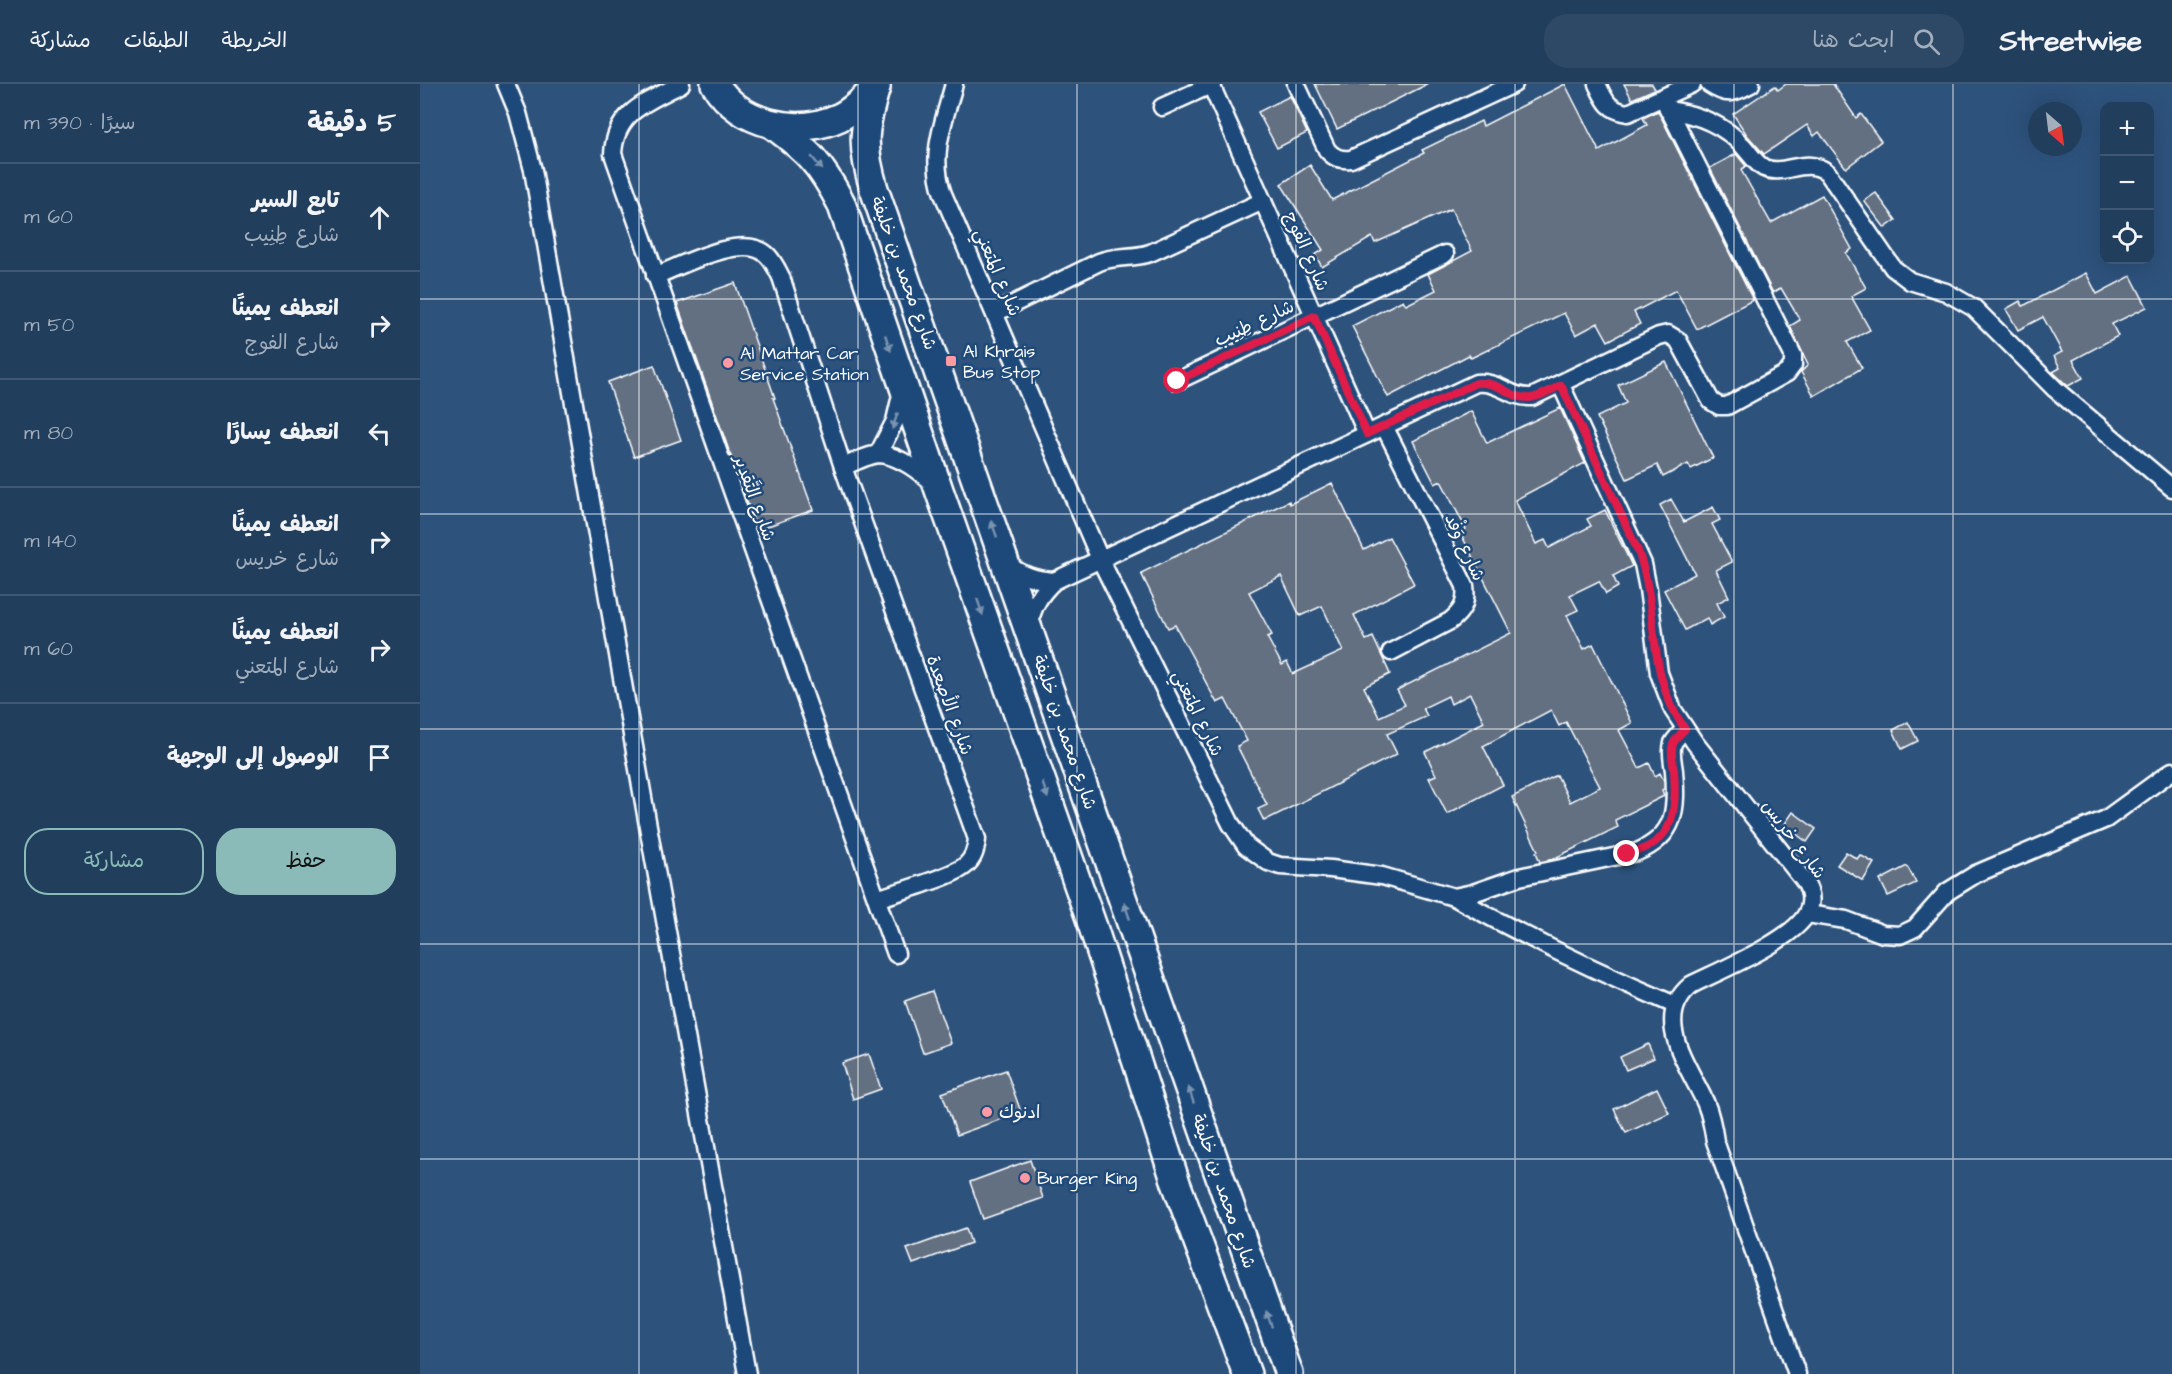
<!DOCTYPE html>
<html lang="ar">
<meta charset="utf-8">
<style>
:root{--surface:#223e5d;--page:#2e4966;--text:#f1f3f6;--muted:#a2aebc;--line:#3f5772;--accent:#8bbbb9}
body{margin:0;font-family:"Architects Daughter","Playpen Sans Arabic",sans-serif;background:var(--page);color:var(--text);direction:rtl}
.controls{position:absolute;right:18px;top:18px;display:grid;overflow:hidden;border-radius:12px;box-shadow:0 6px 24px #0002}
.controls button{width:54px;height:54px;display:grid;place-items:center;padding:0;border:0;border-bottom:2px solid var(--line);background:var(--surface);color:var(--text);font:30px sans-serif}
.compass{position:absolute;left:1608px;top:18px;width:54px;height:54px;border-radius:50%;background:var(--surface);box-shadow:0 6px 24px #0002;rotate:152deg}
.stop{position:absolute;width:18px;height:18px;margin:-14px;border:4px solid #e11d48;border-radius:50%;background:#fff}
.stop.end{background:#e11d48;border-color:#fff;box-shadow:0 2px 6px #0008}
.list{margin:0;padding:0;list-style:none}
h2{display:flex;justify-content:space-between;align-items:center;height:78px;margin:0;padding:0 24px;font-size:26px}
h2 small{font-size:20px;font-weight:400;color:var(--muted)}
.list li{display:grid;grid-template-columns:39px 1fr auto;gap:18px;align-items:center;box-sizing:border-box;height:108px;padding:0 24px;border-top:2px solid var(--line)}
.list b{display:block;font-size:22px;white-space:nowrap}
.list p{margin:0;font-size:20px;white-space:nowrap;color:var(--muted)}
.list em{font-size:20px;font-style:normal;color:var(--muted)}
.actions{display:flex;gap:12px;padding:18px 24px}
.actions a{flex:1;padding:14px 0;border:2px solid var(--accent);border-radius:24px;text-align:center;font-size:21px;color:var(--accent)}
.actions .main{background:var(--accent);color:#111}
.icon{flex:none;width:33px;height:33px;fill:none;stroke:currentColor;stroke-width:2;stroke-linecap:round;stroke-linejoin:round}
.map{position:relative;flex:none;width:1752px;height:1290px;overflow:hidden;direction:ltr}
header{display:flex;align-items:center;gap:36px;box-sizing:border-box;height:84px;padding:0 30px;background:var(--surface);border-bottom:2px solid var(--line)}
header strong{font-size:28px}
nav{display:flex;gap:33px;margin-inline-start:auto;font-size:21px}
.search{width:420px;height:54px;background:var(--page);display:flex;align-items:center;gap:15px;box-sizing:border-box;padding:0 21px;border-radius:24px;color:var(--muted);font-size:22px}
main{display:flex}
aside{flex:1;background:var(--surface)}
.map>svg:first-child{display:block}
</style>
<header>
<strong>Streetwise</strong>
<div class="search"><svg class="icon" aria-label="search" viewBox="0 0 24 24"><circle cx="10" cy="10" r="6"/><path d="M15 15l6 6"/></svg>ابحث هنا</div>
<nav><a>الخريطة</a><a>الطبقات</a><a>مشاركة</a></nav>
</header>
<main>
<div class="map">
<svg width="1752" height="1290" viewBox="0 0 1752 1290">
<rect width="100%" height="100%" fill="#2d527c"/>
<filter id="ink" filterUnits="userSpaceOnUse"><feTurbulence type="fractalNoise" baseFrequency=".0167" numOctaves="2"/><feDisplacementMap in="SourceGraphic" scale="12" xChannelSelector="R" yChannelSelector="G"/><feConvolveMatrix kernelMatrix="1 2 1 2 8 2 1 2 1" color-interpolation-filters="sRGB"/></filter>
<g filter="url(#ink)">
<g fill="#637082" stroke="#fff" stroke-width="1.5" fill-rule="evenodd">
<path d="M 895,0 L 1008,0 L 917,45 Z"/>
<path d="M 1145,0 L 1179,67 L 1227,41 L 1223,34 L 1238,27 L 1333,216 L 1277,245 L 1256,206 L 1214,228 L 1220,240 L 1188,257 L 1178,239 L 1156,251 L 1144,229 L 1051,274 L 1049,271 L 968,313 L 932,242 L 983,216 L 986,221 L 1016,206 L 1008,190 L 1052,167 L 1031,125 L 955,159 L 952,153 L 902,183 L 895,171 L 903,166 L 861,100 L 890,81 L 912,116 L 1004,69 L 1002,66 L 1061,37 L 1063,42 Z"/>
<path d="M 1204,0 L 1232,0 L 1235,5 L 1212,15 Z"/>
<path d="M 1366,0 L 1413,0 L 1436,34 L 1441,30 L 1461,57 L 1426,84 L 1399,48 L 1394,52 L 1387,41 L 1344,70 L 1327,51 L 1313,30 L 1355,2 L 1358,6 Z"/>
<path d="M 870,12 L 887,49 L 857,64 L 838,28 Z"/>
<path d="M 1316,70 L 1326,82 L 1321,86 L 1351,139 L 1402,111 L 1432,165 L 1426,169 L 1446,204 L 1431,212 L 1450,246 L 1427,258 L 1442,284 L 1394,312 L 1381,288 L 1388,281 L 1370,242 L 1380,236 L 1361,204 L 1353,209 L 1290,84 Z"/>
<path d="M 1456,109 L 1476,136 L 1465,144 L 1444,117 Z"/>
<path d="M 1666,189 L 1677,210 L 1711,192 L 1727,223 L 1692,240 L 1698,252 L 1653,276 L 1663,294 L 1648,302 L 1633,288 L 1640,284 L 1634,272 L 1642,268 L 1623,233 L 1598,246 L 1586,225 L 1600,217 L 1603,222 Z"/>
<path d="M 315,199 L 355,314 L 353,314 L 393,426 L 337,446 L 257,219 Z"/>
<path d="M 1246,278 L 1293,374 L 1271,385 L 1268,380 L 1243,393 L 1237,381 L 1207,395 L 1177,333 L 1206,319 L 1198,301 Z"/>
<path d="M 234,281 L 261,356 L 214,373 L 188,298 Z"/>
<path d="M 1140,324 L 1165,379 L 1095,416 L 1116,460 L 1125,456 L 1129,464 L 1171,442 L 1167,435 L 1185,426 L 1212,482 L 1193,492 L 1198,503 L 1186,510 L 1179,497 L 1150,511 L 1158,526 L 1147,531 L 1164,565 L 1173,560 L 1212,639 L 1199,646 L 1219,684 L 1229,679 L 1235,692 L 1240,689 L 1244,697 L 1244,705 L 1242,706 L 1244,712 L 1195,736 L 1198,743 L 1133,775 L 1120,778 L 1116,768 L 1118,767 L 1092,713 L 1137,691 L 1150,718 L 1180,703 L 1146,638 L 1139,642 L 1131,626 L 1063,662 L 1083,701 L 1027,730 L 1009,694 L 1016,691 L 1005,668 L 1064,638 L 1050,610 L 1031,620 L 1028,612 L 1003,624 L 1007,632 L 967,650 L 977,670 L 844,737 L 838,725 L 847,721 L 817,662 L 827,657 L 805,615 L 797,619 L 755,541 L 748,544 L 721,489 L 869,417 L 870,420 L 912,399 L 944,466 L 969,453 L 994,500 L 934,531 L 946,556 L 953,553 L 970,590 L 944,603 L 959,633 L 985,621 L 977,606 L 1091,549 L 1040,448 L 1046,445 L 1021,397 L 1015,400 L 993,357 L 1051,327 L 1067,359 ZM 861,492 L 880,532 L 902,522 L 923,567 L 873,590 L 867,578 L 862,581 L 847,553 L 852,551 L 829,508 Z"/>
<path d="M 1251,415 L 1264,438 L 1293,423 L 1300,436 L 1292,440 L 1312,478 L 1296,486 L 1309,513 L 1297,519 L 1304,533 L 1290,541 L 1287,534 L 1265,546 L 1244,506 L 1275,490 L 1240,421 Z"/>
<path d="M 1488,638 L 1498,657 L 1482,665 L 1473,646 Z"/>
<path d="M 1373,728 L 1396,745 L 1387,758 L 1364,741 Z"/>
<path d="M 1426,768 L 1437,775 L 1440,771 L 1454,779 L 1443,797 L 1417,781 Z"/>
<path d="M 1487,782 L 1496,799 L 1468,812 L 1460,796 Z"/>
<path d="M 512,907 L 531,959 L 503,969 L 485,917 Z"/>
<path d="M 1228,960 L 1234,974 L 1206,986 L 1200,973 Z"/>
<path d="M 449,970 L 461,1005 L 433,1015 L 422,979 Z"/>
<path d="M 586,986 L 601,1028 L 537,1051 L 522,1009 Z"/>
<path d="M 1237,1004 L 1249,1029 L 1206,1049 L 1194,1025 Z"/>
<path d="M 610,1076 L 623,1114 L 563,1135 L 550,1098 Z"/>
<path d="M 546,1144 L 551,1159 L 493,1180 L 487,1165 Z"/>
</g>
<g fill="none" stroke-linecap="round" stroke-linejoin="round">
<defs>
<g id="minor">
<path d="M 86,0 L 98,29 L 113,86 L 228,742 L 327,1290"/>
<path d="M 261,0 C 228,18 195,27 193,70 L 476,870"/>
<path d="M 534,0 C 524,38 509,71 523,110 L 680,475 L 811,740 L 826,762 L 848,778 L 860,782 L 911,785 L 962,792 L 1034,813 L 1053,809 L 1099,793 L 1217,768 C 1256,752 1257,725 1254,687 C 1253,678 1250,668 1253,659 C 1256,654 1261,649 1265,645"/>
<path d="M 876,0 L 907,66 C 914,74 920,76 931,75 L 1094,0"/>
<path d="M 1177,0 C 1185,17 1188,26 1208,29 L 1272,0"/>
<path d="M 1289,0 C 1307,12 1312,10 1331,0"/>
<path d="M 791,1 L 947,350"/>
<path d="M 742,23 L 793,0"/>
<path d="M 1248,26 C 1276,30 1303,40 1322,61 C 1329,68 1335,79 1344,84 C 1365,93 1384,72 1407,88 L 1473,184 L 1490,197 L 1526,208 L 1554,224 L 1635,305 L 1752,404"/>
<path d="M 235,192 C 261,182 322,149 346,170 C 353,176 357,185 361,193 L 423,383 L 557,755 C 556,765 554,774 546,781 C 533,793 476,808 457,815"/>
<path d="M 575,229 L 679,178 C 696,171 713,175 730,169 L 843,117"/>
<path d="M 757,297 L 1025,170"/>
<path d="M 1141,301 L 1223,480 L 1228,505 L 1239,589 L 1253,626 L 1275,659 L 1385,798 C 1391,808 1393,818 1387,829 C 1374,856 1299,887 1271,901 C 1230,935 1270,983 1286,1020 C 1291,1032 1293,1044 1295,1057 L 1377,1290"/>
<path d="M 964,342 L 1045,502 C 1047,518 1043,527 1030,537 L 971,568"/>
<path d="M 458,370 L 475,337 L 482,307"/>
<path d="M 423,383 C 433,379 449,370 460,370 C 480,372 501,388 514,401"/>
<path d="M 586,479 C 601,491 615,496 634,497"/>
<path d="M 609,542 C 612,523 620,510 634,497 L 1056,299 C 1081,297 1088,314 1112,313 L 1239,252 L 1248,250 L 1258,256 L 1291,317 L 1299,322 L 1307,322 L 1367,289 L 1373,281 L 1373,271 L 1243,14"/>
<path d="M 1034,813 C 1105,853 1180,889 1255,921"/>
<path d="M 1387,830 L 1426,836 L 1463,850 L 1480,851 L 1495,844 L 1527,808 L 1556,790 L 1686,735 L 1752,687"/>
</g>
<g id="trunk">
<path d="M 295,0 C 320,41 377,53 420,33 C 434,26 445,15 456,3"/>
<path d="M 456,3 C 443,46 441,61 454,105 L 869,1290"/>
<path d="M 353,41 C 388,67 400,79 421,119 L 519,406 L 673,843 L 756,1099 L 827,1290"/>
</g>
</defs>
<use href="#minor" stroke="#fff" stroke-width="21"/>
<use href="#trunk" stroke="#fff" stroke-width="32"/>
<use href="#minor" stroke="#1f4a7a" stroke-width="16"/>
<use href="#trunk" stroke="#1f4a7a" stroke-width="27"/>
</g>
<defs><path id="oneway-solid" d="M-6-.8H1V-3.2L6.5 0L1 3.2V.8H-6Z" transform="scale(1.5)"/></defs>
<g fill="#7992af">
<use href="#oneway-solid" transform="translate(397 79) rotate(50)"/>
<use href="#oneway-solid" transform="translate(468 259) rotate(71)"/>
<use href="#oneway-solid" transform="translate(475 337) rotate(109)"/>
<use href="#oneway-solid" transform="translate(574 445) rotate(-110)"/>
<use href="#oneway-solid" transform="translate(560 523) rotate(71)"/>
<use href="#oneway-solid" transform="translate(625 706) rotate(71)"/>
<use href="#oneway-solid" transform="translate(707 827) rotate(-109)"/>
<use href="#oneway-solid" transform="translate(771 1011) rotate(-109)"/>
<use href="#oneway-solid" transform="translate(849 1235) rotate(-110)"/>
</g>
</g>
<g fill="none" stroke-linecap="round" stroke-linejoin="round" filter="url(#ink)">
<path stroke="#e11d48" stroke-width="8" d="M 757,297 L 894,232 L 947,350 L 1056,299 C 1082,297 1089,315 1110,314 C 1121,313 1131,306 1141,301 L 1218,467 C 1241,530 1224,587 1265,645 C 1261,649 1256,654 1253,660 C 1250,668 1253,678 1254,687 C 1257,729 1254,760 1207,770"/>
</g>
<path fill="none" stroke="#fff" stroke-width="1.5" stroke-opacity="0.55" d="M 219,0 L 219,1290M 438,0 L 438,1290M 657,0 L 657,1290M 876,0 L 876,1290M 1095,0 L 1095,1290M 1314,0 L 1314,1290M 1533,0 L 1533,1290M 0,215 L 1752,215M 0,430 L 1752,430M 0,645 L 1752,645M 0,860 L 1752,860M 0,1075 L 1752,1075"/>
<g fill="#ff9aa2" stroke="#1f4a7a" stroke-width="2">
<rect x="525" y="271" width="12" height="12" rx="3"/>
<circle cx="308" cy="279" r="6"/>
<circle cx="567" cy="1028" r="6"/>
<circle cx="605" cy="1094" r="6"/>
</g>
<g text-anchor="middle" stroke-width="5" stroke-linejoin="round" paint-order="stroke">
<g font-size="18" fill="#fff" stroke="#1f4a7a">
<text transform="translate(887 167) rotate(66)" y="6">شارع الفوج</text>
<text transform="translate(578 188) rotate(67)" y="6">شارع المتعني</text>
<text transform="translate(484 189) rotate(70)" y="6">شارع محمد بن خليفة</text>
<text transform="translate(834 239) rotate(-25)" y="6">شارع طِنِيب</text>
<text transform="translate(335 414) rotate(70)" y="6">شارع التَّقدِير</text>
<text transform="translate(1045 463) rotate(65)" y="6">شارع وَفْد</text>
<text transform="translate(530 621) rotate(70)" y="6">شارع الأصعدة</text>
<text transform="translate(778 629) rotate(64)" y="6">شارع المتعني</text>
<text transform="translate(645 648) rotate(71)" y="6">شارع محمد بن خليفة</text>
<text transform="translate(1374 755) rotate(53)" y="6">شارع خريس</text>
<text transform="translate(804 1107) rotate(71)" y="6">شارع محمد بن خليفة</text>
</g>
<g font-size="18" fill="#fff" stroke="#1f4a7a" text-anchor="start">
<text x="543" y="273">Al Khrais<tspan x="543" dy="21">Bus Stop</tspan></text>
<text x="320" y="275">Al Mattar Car<tspan x="320" dy="21">Service Station</tspan></text>
<text x="579" y="1034">ادنوك</text>
<text x="617" y="1100">Burger King</text>
</g>
</g>
</svg>
<div class="controls">
<button>+</button>
<button>−</button>
<button><svg class="icon" aria-label="locate" viewBox="0 0 24 24"><circle cx="12" cy="12" r="6"/><path d="M12 2v4M12 18v4M2 12h4M18 12h4"/></svg></button>
</div>
<svg class="compass" viewBox="-18 -18 36 36"><path d="M0-13l5 13h-10z" fill="#e53935"/><path d="M0 13l5-13h-10z" fill="#a2aebc"/></svg>
<div class="stop" style="left:757px;top:297px"></div>
<div class="stop end" style="left:1207px;top:770px"></div>
</div>
<aside>
<h2>5 دقيقة<small>سيرًا · 390 m</small></h2>
<ul class="list">
<li><svg class="icon" aria-label="ahead" viewBox="0 0 24 24"><path d="M12 20V5M6 11l6-6 6 6"/></svg><div><b>تابع السير</b><p>شارع طِنِيب</p></div><em>60 m</em></li>
<li><svg class="icon" aria-label="right" viewBox="0 0 24 24"><path d="M7 20v-9h11M14 6l5 5-5 5"/></svg><div><b>انعطف يمينًا</b><p>شارع الفوج</p></div><em>50 m</em></li>
<li><svg class="icon" aria-label="left" viewBox="0 0 24 24"><path d="M17 20v-9H6M10 6l-5 5 5 5"/></svg><div><b>انعطف يسارًا</b></div><em>80 m</em></li>
<li><svg class="icon" aria-label="right" viewBox="0 0 24 24"><path d="M7 20v-9h11M14 6l5 5-5 5"/></svg><div><b>انعطف يمينًا</b><p>شارع خريس</p></div><em>140 m</em></li>
<li><svg class="icon" aria-label="right" viewBox="0 0 24 24"><path d="M7 20v-9h11M14 6l5 5-5 5"/></svg><div><b>انعطف يمينًا</b><p>شارع المتعني</p></div><em>60 m</em></li>
<li><svg class="icon" aria-label="arrive" viewBox="0 0 24 24"><path d="M6 21V4h12l-3 4 3 4H6"/></svg><div><b>الوصول إلى الوجهة</b></div></li>
</ul>
<div class="actions"><a class="main">حفظ</a><a>مشاركة</a></div>
</aside>
</main>
